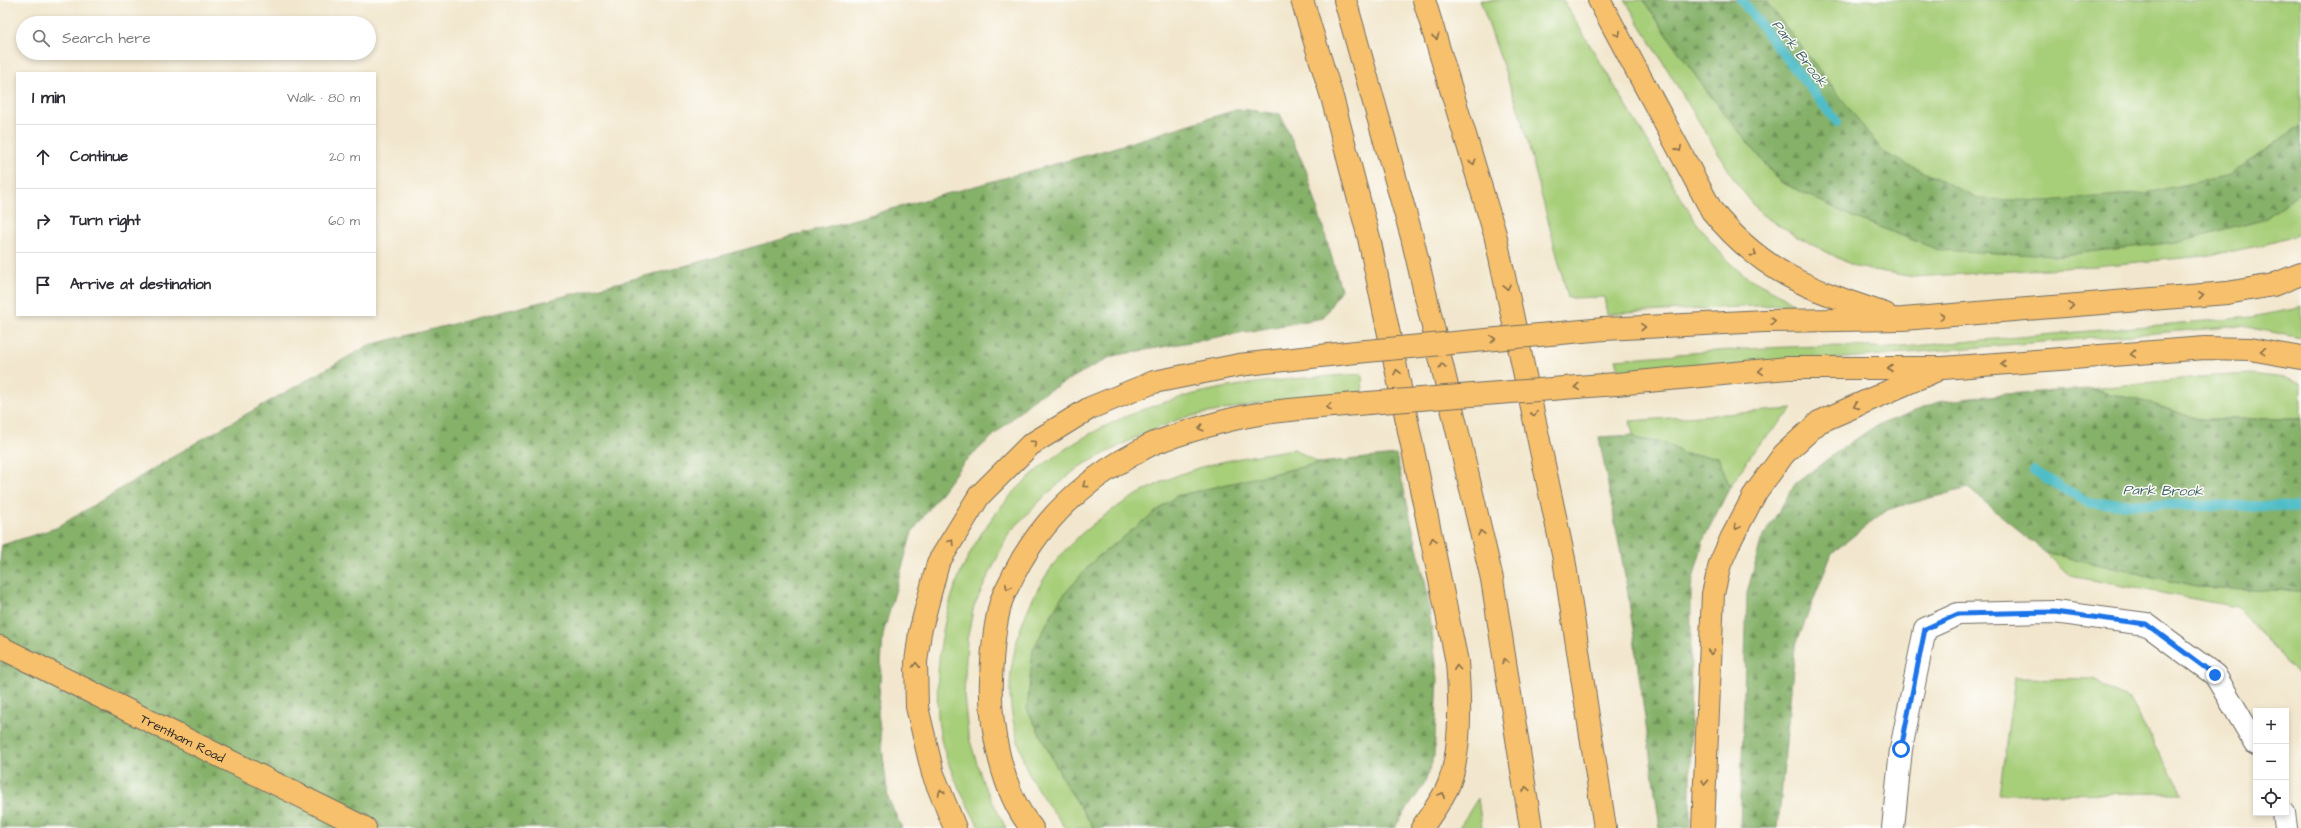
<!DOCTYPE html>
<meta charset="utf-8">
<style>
:root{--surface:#fff;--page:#f7f7f7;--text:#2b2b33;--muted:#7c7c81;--line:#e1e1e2}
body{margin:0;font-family:"Architects Daughter",sans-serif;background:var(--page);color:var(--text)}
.controls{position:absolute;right:12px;bottom:12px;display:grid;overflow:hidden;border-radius:0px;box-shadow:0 2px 6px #0003}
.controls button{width:36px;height:36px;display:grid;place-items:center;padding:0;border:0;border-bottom:1px solid var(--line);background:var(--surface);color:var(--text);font:20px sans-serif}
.stop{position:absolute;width:12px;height:12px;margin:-9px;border:3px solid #1a73e8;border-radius:50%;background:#fff}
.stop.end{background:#1a73e8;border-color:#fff;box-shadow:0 1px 4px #0008}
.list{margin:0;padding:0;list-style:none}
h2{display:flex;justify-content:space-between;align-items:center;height:52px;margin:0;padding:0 16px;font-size:17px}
h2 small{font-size:13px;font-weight:400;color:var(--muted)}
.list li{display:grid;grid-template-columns:26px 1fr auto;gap:12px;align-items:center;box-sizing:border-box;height:64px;padding:0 16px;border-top:1px solid var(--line)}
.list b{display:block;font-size:15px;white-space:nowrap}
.list em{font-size:13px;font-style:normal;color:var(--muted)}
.icon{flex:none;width:22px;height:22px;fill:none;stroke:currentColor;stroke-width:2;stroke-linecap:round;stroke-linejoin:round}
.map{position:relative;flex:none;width:2301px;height:828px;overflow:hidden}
.search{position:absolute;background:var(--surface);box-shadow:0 2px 6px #0003;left:16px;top:16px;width:360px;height:44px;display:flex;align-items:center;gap:10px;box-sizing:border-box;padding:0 14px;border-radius:22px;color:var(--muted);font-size:15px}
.panel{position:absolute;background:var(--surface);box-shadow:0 2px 6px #0003;left:16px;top:72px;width:360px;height:244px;border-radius:0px}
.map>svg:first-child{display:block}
</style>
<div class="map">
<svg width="2301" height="828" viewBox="0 0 2301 828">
<defs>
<pattern id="forest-firs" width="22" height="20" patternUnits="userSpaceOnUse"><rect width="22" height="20" fill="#85b169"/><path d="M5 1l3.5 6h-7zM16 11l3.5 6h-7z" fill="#6d9057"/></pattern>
</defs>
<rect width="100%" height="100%" fill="#fdfcf7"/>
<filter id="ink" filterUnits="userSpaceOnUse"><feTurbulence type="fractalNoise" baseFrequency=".025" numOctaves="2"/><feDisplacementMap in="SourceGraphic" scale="8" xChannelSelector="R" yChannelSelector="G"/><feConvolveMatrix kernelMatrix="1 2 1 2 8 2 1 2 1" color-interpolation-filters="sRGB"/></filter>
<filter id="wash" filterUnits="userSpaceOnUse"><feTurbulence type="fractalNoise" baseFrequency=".012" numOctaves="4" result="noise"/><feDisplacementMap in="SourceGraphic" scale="16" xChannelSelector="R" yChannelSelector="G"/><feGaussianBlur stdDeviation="0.9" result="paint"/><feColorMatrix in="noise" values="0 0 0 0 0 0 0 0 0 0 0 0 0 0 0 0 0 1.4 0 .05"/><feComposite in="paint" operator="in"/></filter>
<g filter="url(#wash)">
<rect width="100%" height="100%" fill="#f2e7ce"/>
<g fill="#a7ce79" stroke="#697c52">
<path d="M 1480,0 L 1563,0 L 1694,219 C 1710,240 1726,264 1749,278 C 1764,287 1780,293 1794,304 L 1607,314 L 1604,297 L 1568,298 L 1522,120 Z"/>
<path d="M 1625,0 L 1643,0 L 1702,85 L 1779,181 L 1851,216 L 1939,250 L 2266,218 L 2301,192 L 2301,232 L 2296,236 L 2259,246 L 2205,256 L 2095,266 L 1914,277 L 1856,267 L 1797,237 L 1761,214 L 1737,184 Z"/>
<path d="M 1712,0 L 2301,0 L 2301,149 L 2169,221 L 1933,214 Z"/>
<path d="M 2301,306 L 2301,338 L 2242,326 L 1621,376 L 1616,359 C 1707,352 1799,342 1891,348 L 2251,317 L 2295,309 Z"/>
<path d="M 1362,374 L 1363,395 L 1261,403 L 1182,418 L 1137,437 L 1079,467 L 1046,495 L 1009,533 L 974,606 L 967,640 L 964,695 L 968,734 L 983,783 L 1006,828 L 980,828 C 966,803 952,777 944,750 C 936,725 937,698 938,673 C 945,548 1019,460 1132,414 C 1204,384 1284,379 1362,374 Z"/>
<path d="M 2251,374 L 2285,378 L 2301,383 L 2301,419 L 2198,419 L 2146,402 L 2090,389 L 2199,377 Z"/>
<path d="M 1793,409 L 1755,449 L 1730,487 L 1718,457 L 1684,454 L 1666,443 L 1638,439 L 1633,435 L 1630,421 Z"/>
<path d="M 1294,449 L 1319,463 L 1176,496 L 1027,709 L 1066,785 L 1094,828 L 1066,828 C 1052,810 1037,792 1027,770 C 1023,762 1022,753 1019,744 C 1014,727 1010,709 1010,691 C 1010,636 1037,576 1076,539 C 1099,517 1126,500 1154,486 C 1197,463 1246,457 1294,449 Z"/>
<path d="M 2045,552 L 2196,587 L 2301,591 L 2301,679 L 2237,607 L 2070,576 Z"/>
<path d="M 2015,678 L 2094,679 L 2108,690 L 2128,698 L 2182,793 L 1999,794 Z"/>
<path d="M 1478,798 L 1482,828 L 1459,828 Z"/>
</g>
<g fill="url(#forest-firs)" stroke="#586e4a">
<path d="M 1643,0 L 1765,0 L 1884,153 L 1980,199 L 2046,201 L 2146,193 L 2230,175 L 2301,125 L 2301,192 L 2266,218 L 2177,242 L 2054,256 L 1939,250 L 1851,216 L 1779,181 L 1702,85 Z"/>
<path d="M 1239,109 L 1280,114 L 1306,170 L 1341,289 L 1323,318 L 1112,356 L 1035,398 L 963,463 L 912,532 L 883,634 L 878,713 L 888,798 L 902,828 L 0,828 L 0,561 L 2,545 L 56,528 L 199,441 L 369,345 L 677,268 L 1106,150 Z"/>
<path d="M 2090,389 L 2146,402 L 2198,419 L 2301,419 L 2301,591 L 2196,587 L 2045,552 L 1968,488 L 1886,510 L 1832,553 L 1795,647 L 1778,828 L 1740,828 L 1747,593 L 1761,541 L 1795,484 L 1837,452 L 1874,427 L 1938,402 L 2005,394 Z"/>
<path d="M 1633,435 L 1638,439 L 1666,443 L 1684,454 L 1718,457 L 1730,487 L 1704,538 L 1691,587 L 1690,828 L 1660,828 L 1627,587 L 1599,437 Z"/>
<path d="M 1396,455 L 1426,586 L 1438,679 L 1434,757 L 1424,785 L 1394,828 L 1094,828 L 1066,785 L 1027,709 L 1033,649 L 1060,599 L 1095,559 L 1176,496 L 1319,463 Z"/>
</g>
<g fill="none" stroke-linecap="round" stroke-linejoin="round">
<g stroke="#4fbdc7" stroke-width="10">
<path d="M 1741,0 L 1837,122"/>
<path d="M 2034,471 L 2089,503 L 2301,507"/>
</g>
</g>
</g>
<g filter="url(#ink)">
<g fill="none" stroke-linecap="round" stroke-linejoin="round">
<defs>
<g id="minor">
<path d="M 2284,813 L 2286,828"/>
<path d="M 1893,828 L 1901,749 L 1925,629 L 1958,614 L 2054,612 L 2146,624 L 2215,675 L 2256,744"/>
</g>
<g id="highway">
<path d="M 1302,0 L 1332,97 L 1369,238 L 1457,662 C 1460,698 1462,749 1449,784 C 1443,799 1431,814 1422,828"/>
<path d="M 1345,0 L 1412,237 L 1492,579 L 1531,828"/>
<path d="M 1424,0 L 1495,234 L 1564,559 L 1605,828"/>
<path d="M 1599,0 L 1712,211 C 1764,274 1810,289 1885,314"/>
<path d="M 1604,329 L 1765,321 L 1903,319 L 2227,293 L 2273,285 L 2301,274"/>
<path d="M 1616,384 L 1788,368 L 1943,368 L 2205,348 L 2250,349 L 2301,358"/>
<path id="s1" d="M 0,647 L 365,828"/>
<path d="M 955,828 L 933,774 L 917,707 L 916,662 L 920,632 L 938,563 L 979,496 L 1030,445 L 1090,408 L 1154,382 L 1239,365 L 1356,352"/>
<path d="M 1032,828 C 1002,794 989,724 991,680 C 992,654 994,626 1001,602 C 1004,592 1010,583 1014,574 C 1041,521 1081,483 1132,455 C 1141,450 1150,444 1160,441 C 1194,429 1230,418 1265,413 C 1299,408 1334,406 1368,403"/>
<path d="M 1703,828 L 1713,594 L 1720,564 L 1731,539 L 1756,492 L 1784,454 L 1819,422 L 1935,371"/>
</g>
</defs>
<use href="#minor" stroke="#716d64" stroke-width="24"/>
<use href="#highway" stroke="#716d64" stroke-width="24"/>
<use href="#minor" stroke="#fff" stroke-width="22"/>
<use href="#highway" stroke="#f7c06c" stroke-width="22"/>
<defs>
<g id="highway-bridge">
<path d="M 1356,352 L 1604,329"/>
<path d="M 1368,403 L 1616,384"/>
</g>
</defs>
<use href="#highway-bridge" stroke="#716d64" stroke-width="24" stroke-linecap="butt"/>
<use href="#highway-bridge" stroke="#f7c06c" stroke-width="22"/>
</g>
<defs><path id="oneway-chevron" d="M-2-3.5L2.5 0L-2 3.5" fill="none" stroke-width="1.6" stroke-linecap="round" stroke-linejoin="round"/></defs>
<g stroke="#876e48">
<use href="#oneway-chevron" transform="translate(1618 34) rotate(62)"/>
<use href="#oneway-chevron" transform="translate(1436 37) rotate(73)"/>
<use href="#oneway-chevron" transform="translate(1679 149) rotate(62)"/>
<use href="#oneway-chevron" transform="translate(1473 162) rotate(73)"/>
<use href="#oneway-chevron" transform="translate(1754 254) rotate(37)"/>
<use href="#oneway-chevron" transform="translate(1507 287) rotate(78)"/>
<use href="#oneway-chevron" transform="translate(2201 295) rotate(-5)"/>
<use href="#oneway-chevron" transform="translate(2071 306) rotate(-5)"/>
<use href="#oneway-chevron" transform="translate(1942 316) rotate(-5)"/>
<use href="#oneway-chevron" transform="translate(1773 321)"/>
<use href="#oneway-chevron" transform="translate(1643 327) rotate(-3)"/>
<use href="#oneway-chevron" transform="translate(1493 339) rotate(-5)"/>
<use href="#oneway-chevron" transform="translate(2263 351) rotate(-172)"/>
<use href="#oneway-chevron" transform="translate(2133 354) rotate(175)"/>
<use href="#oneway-chevron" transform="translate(2003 364) rotate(177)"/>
<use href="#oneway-chevron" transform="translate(1442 366) rotate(-103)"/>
<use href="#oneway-chevron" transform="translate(1890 368) rotate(180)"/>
<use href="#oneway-chevron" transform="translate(1761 371) rotate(175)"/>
<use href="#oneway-chevron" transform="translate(1397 372) rotate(-102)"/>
<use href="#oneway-chevron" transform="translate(1577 387) rotate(176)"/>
<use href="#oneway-chevron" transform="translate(1856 406) rotate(157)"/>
<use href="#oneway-chevron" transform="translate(1329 407) rotate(174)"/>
<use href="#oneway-chevron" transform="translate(1534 414) rotate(78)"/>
<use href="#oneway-chevron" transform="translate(1201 428) rotate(164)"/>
<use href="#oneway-chevron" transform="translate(1034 443) rotate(-35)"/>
<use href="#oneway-chevron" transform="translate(1085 485) rotate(143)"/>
<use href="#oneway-chevron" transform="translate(1737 527) rotate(118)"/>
<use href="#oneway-chevron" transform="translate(1481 533) rotate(-103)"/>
<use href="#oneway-chevron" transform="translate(1433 540) rotate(-102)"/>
<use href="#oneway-chevron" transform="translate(951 542) rotate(-58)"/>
<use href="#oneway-chevron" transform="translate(1008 587) rotate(116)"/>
<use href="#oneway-chevron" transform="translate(1711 652) rotate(92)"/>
<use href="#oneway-chevron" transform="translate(1505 661) rotate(-99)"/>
<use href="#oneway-chevron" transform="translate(916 665) rotate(-89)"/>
<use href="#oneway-chevron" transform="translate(1457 668) rotate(-95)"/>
<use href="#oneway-chevron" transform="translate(1705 782) rotate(92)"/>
<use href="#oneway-chevron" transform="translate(1526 789) rotate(-99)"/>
<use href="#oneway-chevron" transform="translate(941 792) rotate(-112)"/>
<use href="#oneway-chevron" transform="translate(1442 795) rotate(-59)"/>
</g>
</g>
<g fill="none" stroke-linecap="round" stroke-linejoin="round" filter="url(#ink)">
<path stroke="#1a73e8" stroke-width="5" d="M 1901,749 L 1925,629 L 1958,614 L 2054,612 L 2146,624 L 2215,675"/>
</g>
<g text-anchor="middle" stroke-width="3" stroke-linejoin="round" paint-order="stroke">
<g font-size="13" fill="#2b2b2b" stroke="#fdfcf7">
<text dy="5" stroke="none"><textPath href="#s1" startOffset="204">Trentham Road</textPath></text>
</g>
<g font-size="14" font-style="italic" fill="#385e62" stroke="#fdfcf7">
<text transform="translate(1800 53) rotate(52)" y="5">Park Brook</text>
<text transform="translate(2163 490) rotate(1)" y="5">Park Brook</text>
</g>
</g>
</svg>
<div class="controls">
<button>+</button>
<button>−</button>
<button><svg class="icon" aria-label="locate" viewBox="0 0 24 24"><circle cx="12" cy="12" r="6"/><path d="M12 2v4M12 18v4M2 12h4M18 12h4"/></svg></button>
</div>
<div class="stop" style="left:1901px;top:749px"></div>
<div class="stop end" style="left:2215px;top:675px"></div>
<div class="search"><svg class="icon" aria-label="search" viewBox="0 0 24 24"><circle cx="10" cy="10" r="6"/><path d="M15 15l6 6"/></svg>Search here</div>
<section class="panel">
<h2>1 min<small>Walk · 80 m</small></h2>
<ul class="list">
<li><svg class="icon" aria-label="ahead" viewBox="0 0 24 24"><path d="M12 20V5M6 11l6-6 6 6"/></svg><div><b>Continue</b></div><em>20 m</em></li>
<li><svg class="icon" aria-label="right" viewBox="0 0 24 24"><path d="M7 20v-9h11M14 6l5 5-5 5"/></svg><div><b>Turn right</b></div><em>60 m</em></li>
<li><svg class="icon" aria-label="arrive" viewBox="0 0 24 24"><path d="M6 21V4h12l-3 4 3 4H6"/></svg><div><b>Arrive at destination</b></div></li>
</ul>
</section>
</div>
